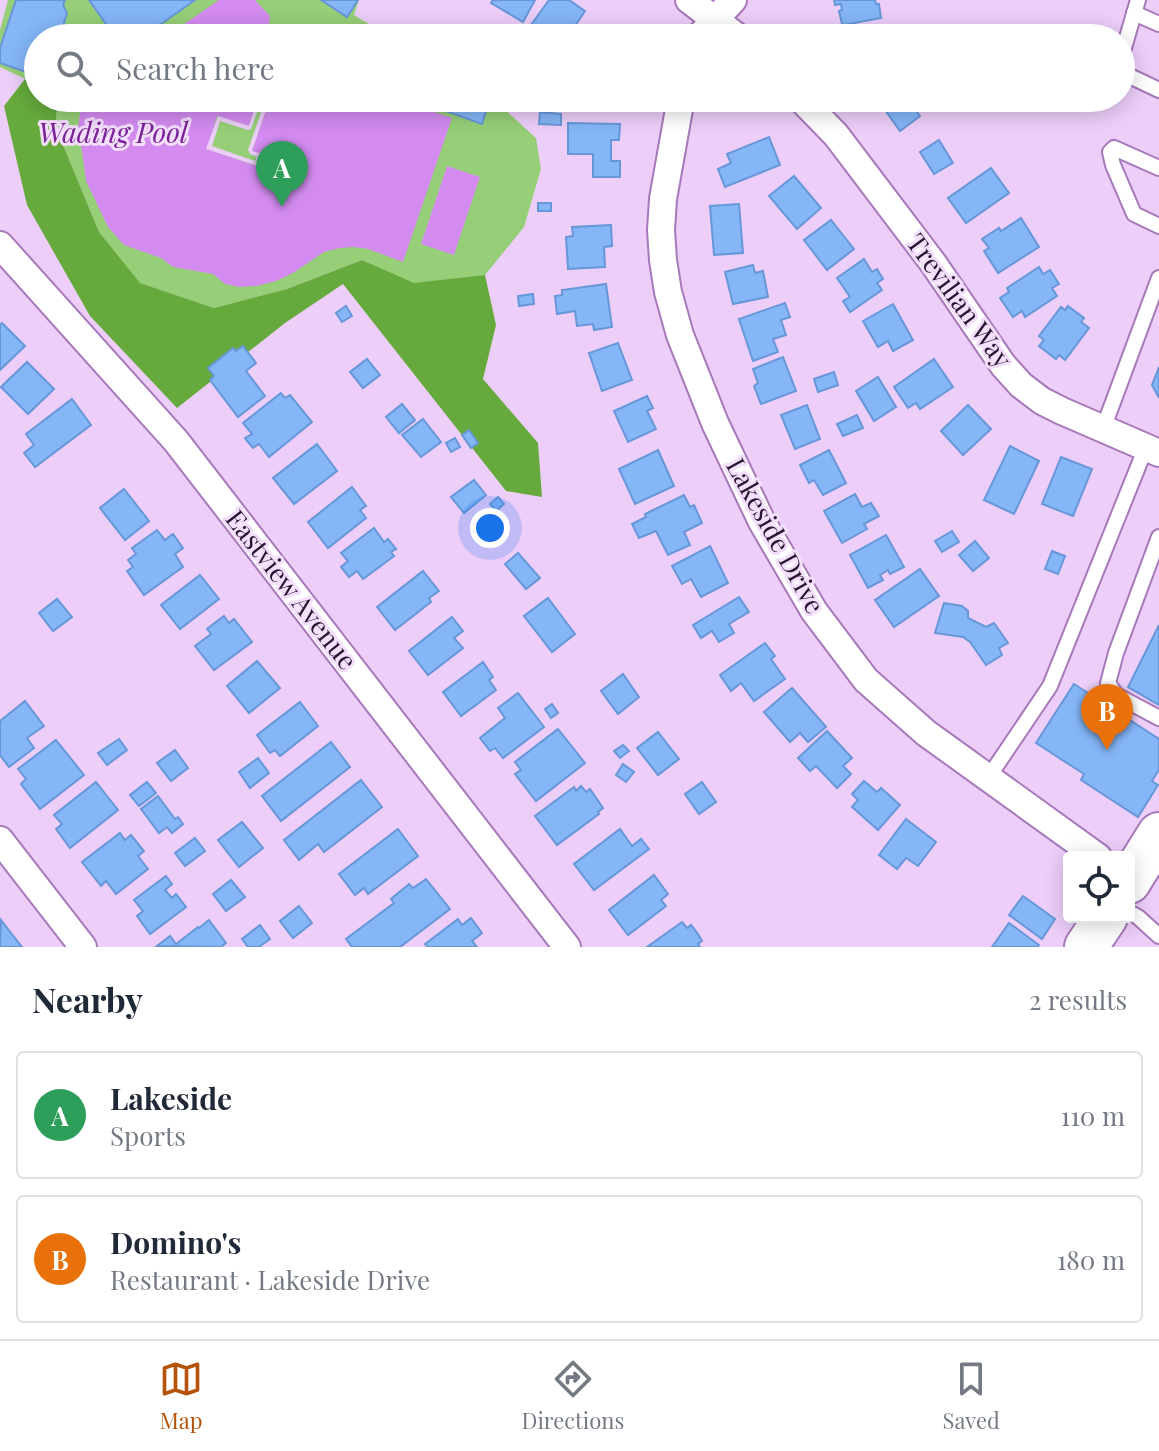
<!DOCTYPE html>
<meta charset="utf-8">
<style>
:root{--surface:#fff;--page:#f6f6f7;--text:#1f2937;--muted:#747a83;--line:#e0e1e3;--accent:#b45309}
body{margin:0;font-family:"Playfair Display",serif;background:var(--page);color:var(--text)}
.controls{position:absolute;right:24px;bottom:24px;display:grid;overflow:hidden;border-radius:8px;box-shadow:0 4px 20px #0003}
.controls button{width:72px;height:72px;display:grid;place-items:center;padding:0;border:0;border-bottom:2px solid var(--line);background:var(--surface);color:var(--text);font:40px sans-serif}
.you{position:absolute;left:490px;top:528px;width:28px;height:28px;margin:-20px;border:6px solid #fff;border-radius:50%;background:#1a73e8;box-shadow:0 0 0 12px #1a73e833}
.badge{display:grid;place-items:center;width:52px;height:52px;border-radius:50%;background:var(--accent);color:#fff;font-size:26px;font-weight:700}
.pin{position:absolute;translate:-50% -66px;filter:drop-shadow(0 2px 4px #0008)}
.pin::after{content:'';position:absolute;top:42px;width:28px;height:24px;background:inherit;clip-path:polygon(0 0,100% 0,50% 100%)}
.list{margin:0;padding:0;list-style:none}
h2{display:flex;justify-content:space-between;align-items:center;height:104px;margin:0;padding:0 32px;font-size:34px}
h2 small{font-size:26px;font-weight:400;color:var(--muted)}
.list li{display:grid;grid-template-columns:52px 1fr auto;gap:24px;align-items:center;box-sizing:border-box;height:128px;margin:0 16px 16px;padding:0 16px;border:2px solid var(--line);border-radius:8px}
.list b{display:block;font-size:30px;white-space:nowrap}
.list p{margin:0;font-size:26px;white-space:nowrap;color:var(--muted)}
.list em{font-size:26px;font-style:normal;color:var(--muted)}
.icon{flex:none;width:44px;height:44px;fill:none;stroke:currentColor;stroke-width:2;stroke-linecap:round;stroke-linejoin:round}
.map{position:relative;flex:none;width:1159px;height:947px;overflow:hidden}
.search{position:absolute;background:var(--surface);box-shadow:0 4px 20px #0003;left:24px;right:24px;top:24px;height:88px;display:flex;align-items:center;gap:20px;box-sizing:border-box;padding:0 28px;border-radius:44px;color:var(--muted);font-size:30px}
.sheet{height:392px;background:var(--surface)}
nav{display:flex;justify-content:space-around;align-items:center;box-sizing:border-box;height:112px;border-top:2px solid var(--line);background:var(--surface);font-size:22px;color:var(--muted)}
nav a{display:grid;justify-items:center;gap:4px}
nav .on{color:var(--accent)}
.map>svg:first-child{display:block}
</style>
<div class="map">
<svg width="1159" height="947" viewBox="0 0 1159 947">
<rect width="100%" height="100%" fill="#eccef9"/>
<g fill="#96cf78">
<path d="M 8,0 L 359,0 L 354,15 L 392,38 L 38,38 L 38,85 L 0,67 L 0,30 Z"/>
<path d="M 57,98 L 492,98 L 536,138 L 541,169 L 524,227 L 485,275 L 414,284 L 362,260 L 287,289 L 214,308 L 139,283 L 99,232 L 56,128 Z"/>
</g>
<path fill="#66aa3d" d="M 25,79 L 38,85 L 38,98 L 57,98 L 56,128 L 99,232 L 140,283 L 214,308 L 287,289 L 362,260 L 414,283 L 485,275 L 496,325 L 483,379 L 538,443 L 542,497 L 506,491 L 343,284 L 285,323 L 177,408 L 90,316 L 27,205 L 4,106 Z"/>
<g fill="#d38bf0">
<path d="M 219,0 L 255,0 L 270,16 L 267,38 L 164,38 Z"/>
<path d="M 82,98 L 258,98 L 249,126 L 217,116 L 207,149 L 257,166 L 262,155 L 252,151 L 270,98 L 393,98 L 452,118 L 403,262 L 368,249 L 354,247 L 340,248 L 324,252 L 293,273 L 276,281 L 257,286 L 239,287 L 225,284 L 213,274 L 173,267 L 161,258 L 124,245 L 108,227 L 86,181 L 81,145 L 76,144 Z"/>
<path d="M 447,166 L 480,177 L 454,255 L 421,244 Z"/>
</g>
<path fill="#eccef9" d="M 258,98 L 262,98 L 251,129 L 248,130 L 220,121 L 212,146 L 255,161 L 257,157 L 250,154 L 248,150 L 266,98 L 270,98 L 252,151 L 262,154 L 258,166 L 206,149 L 218,116 L 249,126 Z"/>
<g fill="#84b6f8" stroke="#6797d8" stroke-width="2">
<path d="M 16,0 L 65,0 L 63,5 L 67,13 L 60,36 L 66,38 L 38,38 L 38,76 L 0,63 L 0,48 Z"/>
<path d="M 89,0 L 195,0 L 141,38 L 116,38 Z"/>
<path d="M 321,0 L 358,0 L 347,17 Z"/>
<path d="M 493,0 L 535,0 L 523,22 L 491,3 Z"/>
<path d="M 549,0 L 569,0 L 585,11 L 567,38 L 550,38 L 531,25 Z"/>
<path d="M 834,0 L 875,0 L 876,4 L 879,4 L 881,18 L 844,25 L 842,24 L 839,11 L 842,10 L 841,4 L 835,5 Z"/>
<path d="M 616,32 L 618,38 L 596,38 L 613,33 Z"/>
<path d="M 448,98 L 461,98 L 487,108 L 482,124 L 443,110 Z"/>
<path d="M 901,98 L 907,98 L 920,116 L 900,131 L 885,110 Z"/>
<path d="M 540,112 L 561,114 L 561,125 L 539,124 Z"/>
<path d="M 568,123 L 620,124 L 619,140 L 611,140 L 611,161 L 620,161 L 620,177 L 593,177 L 593,154 L 568,154 Z"/>
<path d="M 769,137 L 780,165 L 725,187 L 718,169 L 731,163 L 727,154 Z"/>
<path d="M 939,140 L 953,163 L 934,174 L 920,152 Z"/>
<path d="M 991,168 L 1009,193 L 966,223 L 948,198 Z"/>
<path d="M 794,176 L 821,208 L 797,229 L 769,196 Z"/>
<rect x="538" y="203" width="13" height="8"/>
<path d="M 739,204 L 743,253 L 714,255 L 710,206 Z"/>
<path d="M 1021,218 L 1039,247 L 998,273 L 984,251 L 989,248 L 982,239 L 999,228 L 1001,231 Z"/>
<path d="M 831,220 L 854,249 L 827,270 L 804,240 Z"/>
<path d="M 611,225 L 612,246 L 604,247 L 605,267 L 568,269 L 566,237 L 573,236 L 572,227 Z"/>
<path d="M 864,259 L 872,272 L 877,269 L 883,279 L 877,283 L 882,290 L 850,312 L 843,301 L 850,297 L 837,278 Z"/>
<path d="M 753,265 L 755,273 L 763,271 L 768,297 L 733,304 L 725,272 Z"/>
<path d="M 1039,267 L 1043,274 L 1050,270 L 1059,284 L 1052,288 L 1057,296 L 1025,317 L 1022,311 L 1013,317 L 1000,298 L 1009,292 L 1007,288 Z"/>
<path d="M 606,284 L 612,327 L 594,330 L 593,324 L 577,326 L 575,311 L 557,314 L 555,296 L 562,295 L 562,290 Z"/>
<path d="M 533,294 L 534,304 L 519,306 L 518,296 Z"/>
<path d="M 785,303 L 790,317 L 781,320 L 786,335 L 773,339 L 778,352 L 753,361 L 739,319 Z"/>
<path d="M 893,304 L 913,340 L 893,351 L 888,341 L 878,347 L 863,321 Z"/>
<path d="M 346,306 L 352,316 L 342,322 L 336,313 Z"/>
<path d="M 1068,306 L 1084,318 L 1081,322 L 1089,328 L 1065,360 L 1059,355 L 1056,359 L 1039,346 L 1044,340 L 1039,336 L 1061,307 L 1065,310 Z"/>
<path d="M 2,323 L 25,346 L 0,370 L 0,325 Z"/>
<path d="M 618,343 L 632,380 L 602,391 L 589,353 Z"/>
<path d="M 243,346 L 256,363 L 246,371 L 265,396 L 238,417 L 210,380 L 214,376 L 208,368 L 233,348 L 236,351 Z"/>
<path d="M 783,357 L 796,391 L 761,404 L 754,386 L 758,383 L 753,369 Z"/>
<path d="M 367,359 L 380,375 L 363,388 L 350,372 Z"/>
<path d="M 934,359 L 953,387 L 920,409 L 916,403 L 908,408 L 894,387 Z"/>
<path d="M 27,362 L 54,389 L 28,414 L 1,387 Z"/>
<path d="M 1159,367 L 1159,398 L 1152,385 Z"/>
<path d="M 834,372 L 838,385 L 818,392 L 814,379 Z"/>
<path d="M 878,377 L 896,407 L 874,421 L 856,391 Z"/>
<path d="M 281,393 L 285,398 L 290,395 L 312,422 L 269,457 L 259,444 L 253,448 L 247,441 L 245,438 L 252,434 L 243,423 Z"/>
<path d="M 647,396 L 653,408 L 647,411 L 656,429 L 628,442 L 614,411 Z"/>
<path d="M 72,399 L 91,425 L 35,467 L 24,453 L 34,445 L 26,434 Z"/>
<path d="M 402,404 L 415,420 L 399,433 L 386,417 Z"/>
<path d="M 807,405 L 820,439 L 795,449 L 781,415 Z"/>
<path d="M 968,405 L 991,429 L 963,455 L 941,431 Z"/>
<path d="M 857,415 L 863,428 L 843,436 L 837,424 Z"/>
<path d="M 423,419 L 441,442 L 421,457 L 402,435 Z"/>
<path d="M 469,430 L 478,443 L 471,448 L 462,435 Z"/>
<path d="M 455,438 L 460,447 L 451,452 L 446,443 Z"/>
<path d="M 317,444 L 337,471 L 294,504 L 273,478 Z"/>
<path d="M 1010,446 L 1039,461 L 1014,514 L 984,500 Z"/>
<path d="M 658,450 L 674,486 L 635,504 L 619,469 Z"/>
<path d="M 829,450 L 846,483 L 823,495 L 814,480 L 809,483 L 800,465 Z"/>
<path d="M 1061,457 L 1092,469 L 1073,516 L 1042,504 Z"/>
<path d="M 474,480 L 486,495 L 464,513 L 451,497 Z"/>
<path d="M 352,487 L 366,506 L 360,510 L 366,518 L 328,548 L 308,522 Z"/>
<path d="M 124,489 L 149,521 L 125,540 L 100,508 Z"/>
<path d="M 855,494 L 862,507 L 871,503 L 879,516 L 864,524 L 867,529 L 842,543 L 824,511 Z"/>
<path d="M 684,495 L 690,507 L 694,505 L 702,523 L 684,532 L 690,545 L 668,555 L 656,531 L 639,538 L 632,524 L 646,517 L 645,514 Z"/>
<path d="M 498,497 L 504,504 L 496,511 L 490,504 Z"/>
<path d="M 374,528 L 384,542 L 388,539 L 396,549 L 391,552 L 394,556 L 363,579 L 357,571 L 349,577 L 341,567 L 348,561 L 341,553 Z"/>
<path d="M 157,530 L 165,540 L 173,534 L 183,548 L 175,554 L 183,567 L 144,595 L 127,571 L 133,567 L 128,560 L 136,554 L 132,548 Z"/>
<path d="M 952,531 L 959,542 L 942,552 L 935,541 Z"/>
<path d="M 886,535 L 904,567 L 890,574 L 888,570 L 880,575 L 883,580 L 868,588 L 850,555 Z"/>
<path d="M 975,541 L 989,558 L 973,571 L 959,555 Z"/>
<path d="M 710,546 L 728,583 L 701,597 L 691,579 L 682,584 L 672,566 Z"/>
<path d="M 1052,551 L 1065,556 L 1058,574 L 1045,569 Z"/>
<path d="M 518,553 L 540,578 L 526,589 L 505,564 Z"/>
<path d="M 920,569 L 939,596 L 894,627 L 875,600 Z"/>
<path d="M 423,571 L 439,591 L 429,598 L 431,602 L 395,630 L 377,607 Z"/>
<path d="M 200,575 L 219,599 L 180,629 L 161,605 Z"/>
<path d="M 739,597 L 749,612 L 729,624 L 734,633 L 719,642 L 712,631 L 701,638 L 693,625 Z"/>
<path d="M 548,598 L 575,634 L 552,652 L 524,616 Z"/>
<path d="M 57,599 L 72,617 L 53,631 L 39,613 Z"/>
<path d="M 944,603 L 962,606 L 968,611 L 968,618 L 986,627 L 994,623 L 1008,643 L 999,648 L 1002,655 L 986,665 L 970,642 L 963,637 L 935,633 Z"/>
<path d="M 224,616 L 229,623 L 234,619 L 252,642 L 214,670 L 195,646 L 211,634 L 207,629 Z"/>
<path d="M 452,617 L 463,631 L 454,638 L 463,648 L 428,675 L 409,651 Z"/>
<path d="M 1159,625 L 1159,705 L 1128,687 Z"/>
<path d="M 765,643 L 775,656 L 771,659 L 785,679 L 754,701 L 741,683 L 731,691 L 720,675 Z"/>
<path d="M 257,661 L 280,688 L 249,713 L 227,686 Z"/>
<path d="M 483,662 L 493,677 L 489,680 L 496,690 L 461,716 L 443,692 Z"/>
<path d="M 623,674 L 639,697 L 618,714 L 601,691 Z"/>
<path d="M 1074,684 L 1159,739 L 1159,770 L 1152,781 L 1158,785 L 1138,817 L 1081,780 L 1084,774 L 1036,743 Z"/>
<path d="M 792,688 L 826,727 L 808,742 L 800,733 L 790,742 L 764,712 Z"/>
<path d="M 518,693 L 544,727 L 503,758 L 495,748 L 490,751 L 480,738 L 505,718 L 498,708 Z"/>
<path d="M 25,701 L 44,726 L 27,738 L 34,748 L 9,767 L 0,755 L 0,721 Z"/>
<path d="M 300,702 L 318,726 L 280,756 L 275,750 L 270,753 L 257,735 Z"/>
<path d="M 552,704 L 558,713 L 551,718 L 545,709 Z"/>
<path d="M 558,729 L 585,763 L 536,801 L 515,774 L 521,770 L 515,762 Z"/>
<path d="M 827,731 L 852,758 L 843,766 L 851,774 L 837,788 L 816,766 L 810,771 L 798,758 Z"/>
<path d="M 658,732 L 679,759 L 658,775 L 637,748 Z"/>
<path d="M 119,739 L 127,750 L 107,765 L 98,753 Z"/>
<path d="M 56,740 L 84,775 L 40,809 L 21,784 L 26,779 L 18,769 Z"/>
<path d="M 331,742 L 350,767 L 281,821 L 262,796 Z"/>
<path d="M 623,745 L 629,751 L 620,758 L 614,751 Z"/>
<path d="M 175,750 L 188,768 L 171,781 L 157,763 Z"/>
<path d="M 258,758 L 269,773 L 250,788 L 239,772 Z"/>
<path d="M 623,764 L 634,772 L 626,782 L 616,775 Z"/>
<path d="M 361,780 L 382,807 L 324,852 L 318,844 L 299,860 L 284,840 Z"/>
<path d="M 864,781 L 877,792 L 881,788 L 900,805 L 878,830 L 852,807 L 858,800 L 852,794 Z"/>
<path d="M 96,782 L 118,810 L 70,848 L 56,829 L 62,824 L 54,815 Z"/>
<path d="M 147,782 L 156,793 L 139,806 L 130,795 Z"/>
<path d="M 702,782 L 716,802 L 699,814 L 685,794 Z"/>
<path d="M 581,786 L 586,792 L 590,789 L 603,808 L 598,812 L 599,814 L 557,845 L 535,816 L 574,787 L 576,791 Z"/>
<path d="M 158,796 L 175,819 L 178,817 L 183,824 L 172,833 L 167,827 L 159,833 L 141,809 Z"/>
<path d="M 906,819 L 936,842 L 918,866 L 906,858 L 897,869 L 879,855 Z"/>
<path d="M 242,822 L 263,848 L 239,867 L 218,840 Z"/>
<path d="M 398,829 L 418,856 L 368,894 L 364,888 L 355,895 L 339,874 Z"/>
<path d="M 620,829 L 632,846 L 641,839 L 649,849 L 594,890 L 574,864 Z"/>
<path d="M 120,833 L 125,840 L 131,835 L 144,851 L 138,856 L 148,869 L 116,894 L 106,881 L 101,886 L 82,862 Z"/>
<path d="M 195,838 L 205,851 L 185,866 L 175,853 Z"/>
<path d="M 654,875 L 668,894 L 661,900 L 666,906 L 628,935 L 609,910 Z"/>
<path d="M 166,876 L 172,884 L 165,890 L 172,898 L 176,894 L 186,907 L 150,934 L 137,916 L 143,911 L 134,900 Z"/>
<path d="M 426,879 L 450,909 L 400,947 L 352,947 L 346,939 L 394,903 L 391,899 L 409,884 L 413,888 Z"/>
<path d="M 231,880 L 245,897 L 226,911 L 213,894 Z"/>
<path d="M 1023,896 L 1055,919 L 1042,939 L 1009,915 Z"/>
<path d="M 299,906 L 312,923 L 293,938 L 280,921 Z"/>
<path d="M 471,918 L 482,933 L 472,941 L 477,947 L 428,947 L 425,944 L 458,919 L 462,925 Z"/>
<path d="M 1,920 L 11,933 L 22,947 L 0,947 Z"/>
<path d="M 209,920 L 226,943 L 221,947 L 157,946 L 170,936 L 176,944 L 198,927 L 199,928 Z"/>
<path d="M 682,922 L 687,928 L 691,925 L 698,934 L 702,941 L 698,944 L 700,947 L 647,947 Z"/>
<path d="M 1009,923 L 1039,945 L 1037,947 L 992,947 Z"/>
<path d="M 260,925 L 270,939 L 259,947 L 248,947 L 242,939 Z"/>
</g>
<g fill="none" stroke-linecap="round" stroke-linejoin="round">
<defs>
<g id="service">
<path d="M 1134,13 L 1159,24"/>
<path d="M 1121,58 L 1138,0"/>
<path d="M 1121,72 L 1159,90"/>
<path d="M 1159,168 L 1114,148 L 1110,152 L 1113,165 L 1134,214 L 1159,226"/>
<path d="M 1103,429 L 1159,278"/>
<path d="M 1159,537 L 1116,653 L 1108,683 L 1116,695 L 1159,718"/>
<path d="M 988,778 L 1050,686 L 1146,447"/>
<path d="M 1129,912 L 1138,917 L 1159,936"/>
</g>
<g id="minor">
<path d="M 689,0 L 739,38"/>
<path d="M 698,38 L 733,0"/>
<path d="M 681,98 L 663,199 L 661,230 L 663,260 L 668,292 L 680,335 L 715,423 L 762,522 L 814,611 L 866,680 L 926,733 L 1098,857"/>
<path d="M 800,98 L 836,135 L 933,263 L 1003,365 L 1021,385 L 1042,401 L 1062,411 L 1159,453"/>
<path d="M 0,245 L 176,441 L 567,947"/>
<path d="M 0,840 L 83,947"/>
</g>
<g id="primary">
<path d="M 1129,882 L 1159,834"/>
<path d="M 1086,947 L 1106,917"/>
</g>
</defs>
<use href="#service" stroke="#a778ba" stroke-width="18"/>
<use href="#minor" stroke="#a778ba" stroke-width="30"/>
<use href="#primary" stroke="#a778ba" stroke-width="46"/>
<use href="#service" stroke="#fff" stroke-width="14"/>
<use href="#minor" stroke="#fff" stroke-width="26"/>
<use href="#primary" stroke="#fff" stroke-width="42"/>
</g>
<g text-anchor="middle" stroke-width="6" stroke-linejoin="round" paint-order="stroke">
<g font-size="26" fill="#27142e" stroke="#f3dffc">
<text transform="translate(959 301) rotate(54)" y="9">Trevilian Way</text>
<text transform="translate(775 536) rotate(61)" y="9">Lakeside Drive</text>
<text transform="translate(291 590) rotate(52)" y="9">Eastview Avenue</text>
</g>
<g font-size="28" font-style="italic" fill="#7b2199" stroke="#f3dffc">
<text x="113" y="143">Wading Pool</text>
</g>
</g>
</svg>
<div class="controls">
<button><svg class="icon" aria-label="locate" viewBox="0 0 24 24"><circle cx="12" cy="12" r="6"/><path d="M12 2v4M12 18v4M2 12h4M18 12h4"/></svg></button>
</div>
<div class="you"></div>
<div class="pin badge" style="left:282px;top:207px;background:#2e9e5b">A</div>
<div class="pin badge" style="left:1107px;top:750px;background:#e8710a">B</div>
<div class="search"><svg class="icon" aria-label="search" viewBox="0 0 24 24"><circle cx="10" cy="10" r="6"/><path d="M15 15l6 6"/></svg>Search here</div>
</div>
<section class="sheet">
<h2>Nearby<small>2 results</small></h2>
<ul class="list">
<li><span class="badge" style="background:#2e9e5b">A</span><div><b>Lakeside</b><p>Sports</p></div><em>110 m</em></li>
<li><span class="badge" style="background:#e8710a">B</span><div><b>Domino's</b><p>Restaurant · Lakeside Drive</p></div><em>180 m</em></li>
</ul>
</section>
<nav>
<a class="on"><svg class="icon" aria-label="map" viewBox="0 0 24 24"><path d="M3 6l6-2 6 2 6-2v14l-6 2-6-2-6 2zM9 4v14M15 6v14"/></svg>Map</a>
<a><svg class="icon" aria-label="directions" viewBox="0 0 24 24"><path d="M12 3l9 9-9 9-9-9zM9 14v-3h6M13 9l2 2-2 2"/></svg>Directions</a>
<a><svg class="icon" aria-label="saved" viewBox="0 0 24 24"><path d="M7 4h10v16l-5-4-5 4z"/></svg>Saved</a>
</nav>
